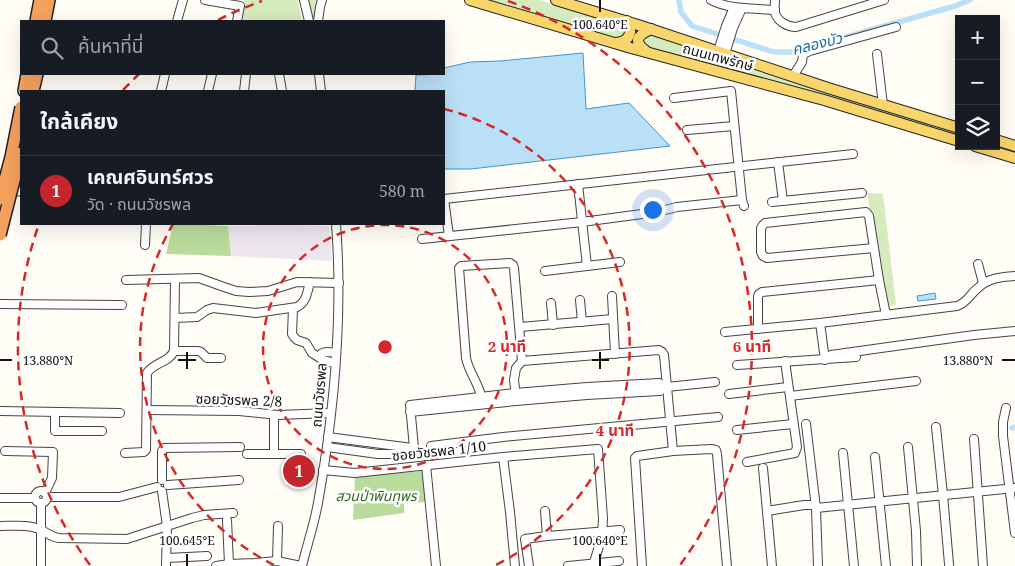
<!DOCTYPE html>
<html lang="th">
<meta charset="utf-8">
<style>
:root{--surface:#171b24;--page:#242831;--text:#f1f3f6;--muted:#9ea1a6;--line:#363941;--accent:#c4262e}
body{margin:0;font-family:"Noto Serif","Noto Sans Thai",serif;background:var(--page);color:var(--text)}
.controls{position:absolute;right:15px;top:15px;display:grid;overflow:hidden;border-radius:0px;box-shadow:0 5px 20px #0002}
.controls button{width:45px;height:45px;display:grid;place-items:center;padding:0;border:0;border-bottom:1px solid var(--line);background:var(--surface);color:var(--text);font:25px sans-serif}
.you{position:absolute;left:652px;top:209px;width:18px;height:18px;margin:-12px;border:4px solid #fff;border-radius:50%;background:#1a73e8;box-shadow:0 0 0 8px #1a73e833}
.badge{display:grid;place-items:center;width:32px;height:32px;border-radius:50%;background:var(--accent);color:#fff;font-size:16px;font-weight:700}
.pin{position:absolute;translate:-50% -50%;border:2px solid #fff;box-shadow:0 1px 5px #0006}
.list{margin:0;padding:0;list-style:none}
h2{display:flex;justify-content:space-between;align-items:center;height:65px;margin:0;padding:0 20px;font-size:21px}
h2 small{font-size:16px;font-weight:400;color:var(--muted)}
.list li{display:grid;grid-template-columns:32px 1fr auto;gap:15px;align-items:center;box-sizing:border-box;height:70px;padding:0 20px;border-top:1px solid var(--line)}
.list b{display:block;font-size:19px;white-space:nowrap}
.list p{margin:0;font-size:16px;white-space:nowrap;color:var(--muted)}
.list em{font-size:16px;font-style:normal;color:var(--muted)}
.icon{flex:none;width:28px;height:28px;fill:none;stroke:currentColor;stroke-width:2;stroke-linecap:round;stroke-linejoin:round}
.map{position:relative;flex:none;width:1015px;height:566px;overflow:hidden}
.search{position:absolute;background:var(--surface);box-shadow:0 5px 20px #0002;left:20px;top:20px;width:425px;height:55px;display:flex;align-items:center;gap:12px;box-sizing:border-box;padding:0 18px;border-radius:0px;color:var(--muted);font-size:19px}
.panel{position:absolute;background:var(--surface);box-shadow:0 5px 20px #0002;left:20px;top:90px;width:425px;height:135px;border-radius:0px}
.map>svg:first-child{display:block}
</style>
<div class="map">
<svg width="1015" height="566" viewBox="0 0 1015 566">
<rect width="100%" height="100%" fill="#fffdf5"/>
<path fill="#eee6ef" d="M 256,224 L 294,224 L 294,225 L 329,226 L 332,261 L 231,256 L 228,226 L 256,226 Z"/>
<g fill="#d5ebbd">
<path d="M 245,0 L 298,0 L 302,21 L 241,21 Z"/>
<path d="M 308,0 L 319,0 L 316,21 L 313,21 Z"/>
<path d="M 488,0 L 540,0 L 625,25 L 628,33 L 620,40 Z"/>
<path d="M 649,33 L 795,83 L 959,134 L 959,137 L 806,90 L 646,48 L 642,44 L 644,35 Z"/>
<path d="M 867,193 L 883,194 L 896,305 L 888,306 Z"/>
</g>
<g fill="#b9dc9c">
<path d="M 173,224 L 206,224 L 206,225 L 228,226 L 231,256 L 166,254 Z"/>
<path d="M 423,471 L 426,502 L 404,503 L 404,513 L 353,520 L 355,477 Z"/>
</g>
<g fill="#b9e0f7" stroke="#3f96cf">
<path d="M 583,53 L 586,109 L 629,103 L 670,146 L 471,169 L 444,169 L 444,91 L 415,91 L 416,75 L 444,74 L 444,68 L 470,62 L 500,61 Z"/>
<path d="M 935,293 L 936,299 L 918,301 L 917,296 Z"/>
</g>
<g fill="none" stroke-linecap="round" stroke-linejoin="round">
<g stroke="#b9e0f7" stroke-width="5.5">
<path d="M 679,0 L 681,12 L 692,26 L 774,52 L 797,52 L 801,49 L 815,46"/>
<path d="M 846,37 L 955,6 L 970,0"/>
<path d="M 1012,428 L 1015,427"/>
</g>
<defs>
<g id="minor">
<path d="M 205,0 L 240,6 L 237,21"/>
<path d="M 304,0 L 309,21"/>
<path d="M 711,0 C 730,10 754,8 775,10"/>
<path d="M 775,0 C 775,4 774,9 775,13 C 778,22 788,27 796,27 L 884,0"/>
<path d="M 177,21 L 183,0"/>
<path d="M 318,21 L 320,7 L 322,0"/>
<path d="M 718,51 L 726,26 L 734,7"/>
<path d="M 725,54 L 733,28 L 742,8"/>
<path d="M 877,54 L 883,105"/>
<path d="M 279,74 L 282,91"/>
<path d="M 319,74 L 321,91"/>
<path d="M 793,76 L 802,62 L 803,54 L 810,51 L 896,27"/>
<path d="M 161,91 L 165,74"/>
<path d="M 208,91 L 212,74"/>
<path d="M 244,91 L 246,74"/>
<path d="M 674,98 L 731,91 L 742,200"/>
<path d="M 687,130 L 734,126"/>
<path d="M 778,162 L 783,201"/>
<path d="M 578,184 L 587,266 L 620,262"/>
<path d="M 7,193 L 21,191"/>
<path d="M 444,199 L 853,154"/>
<path d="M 444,199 L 449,236"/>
<path d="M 772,202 L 862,193"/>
<path d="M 422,239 L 582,222 L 657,212 L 677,207 L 742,200 L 744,206"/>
<path d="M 145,245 L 146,224"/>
<path d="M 874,248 L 767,258 L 763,256 L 761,252 L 761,228 L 763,225 L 765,223 L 866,212 L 869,216 L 879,280 L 886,315"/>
<path d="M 978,264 L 983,283"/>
<path d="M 545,271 L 587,266"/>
<path d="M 126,280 L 199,278 L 224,287 L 236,291 L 249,292 L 268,291 L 297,282 L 339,283"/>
<path d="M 612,296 L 615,354"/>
<path d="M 580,300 L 582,322"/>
<path d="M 551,303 L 553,325"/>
<path d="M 0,304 L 122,305"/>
<path d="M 293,308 L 292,334 L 294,337 L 297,340 L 306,343 L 312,353 L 323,360 L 335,363"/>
<path d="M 175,318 L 197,317 L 207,310 L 213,308 L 256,313 L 297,307 C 307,302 307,292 310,282"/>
<path d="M 820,323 L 825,360"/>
<path d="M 520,327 L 613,319"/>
<path d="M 758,329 L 758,296 L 759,294 L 762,292 L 879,280"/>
<path d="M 725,332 L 820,323 L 957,306 C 967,303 970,294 978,288 C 988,278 1001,277 1015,276"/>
<path d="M 174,351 L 198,351 L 201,352 L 207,358 L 221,358"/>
<path d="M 831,355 L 974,335 L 1015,331"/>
<path d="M 319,357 C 322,350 329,352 336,353"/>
<path d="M 522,361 L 659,350 L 662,352 L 664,355 L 673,451"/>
<path d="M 737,365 L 856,357"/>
<path d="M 667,387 L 715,382"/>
<path d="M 729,394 L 788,387"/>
<path d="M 790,396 L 916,381"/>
<path d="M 482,400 C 480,385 469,373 466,358 L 459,268 L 461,266 L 510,263 L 513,265 L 514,268 L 522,361 L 516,368 L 514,380 L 516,396"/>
<path d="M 1006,408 L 1003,422 L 1003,436 L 1015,533"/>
<path d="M 147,410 L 239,411 L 278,415 L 331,413"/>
<path d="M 0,411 L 120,413"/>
<path d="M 55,412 L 55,431 L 102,431"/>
<path d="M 410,412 L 516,401 L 587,395 L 660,391 L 659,383 L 587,387 L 515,393 L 410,405 L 414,448"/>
<path d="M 274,415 L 274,454"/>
<path d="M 806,424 L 816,508 L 818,566"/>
<path d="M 936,427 L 943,495 L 949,564"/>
<path d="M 737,430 L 793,424"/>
<path d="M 328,437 L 412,448"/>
<path d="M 974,439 L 983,566"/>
<path d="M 431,446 L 503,437 L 718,417"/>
<path d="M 327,447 L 378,454 L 399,454 L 414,448"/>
<path d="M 908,447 L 916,531 L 917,566"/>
<path d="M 5,451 L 53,452 L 52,478 L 45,493"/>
<path d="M 125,453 L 144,452 L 146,450 L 147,373 C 154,362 169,363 174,351 L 175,279"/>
<path d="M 843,453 L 854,566"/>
<path d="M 247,454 L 301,454"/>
<path d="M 503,457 L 510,512 L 515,566"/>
<path d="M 875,457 L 886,566"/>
<path d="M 747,462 L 795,453 L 797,447 L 785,361"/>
<path d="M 426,465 L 436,566"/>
<path d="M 763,468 L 772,566"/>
<path d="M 323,470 L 355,473 L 503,457 L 598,449 L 603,518 L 602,536 L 593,566"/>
<path d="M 162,480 L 162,451 L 164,448 L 240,447"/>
<path d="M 168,485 L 239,480"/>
<path d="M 162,491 L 167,526 L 166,566"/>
<circle cx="41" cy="497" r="6"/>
<path d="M 47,497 L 119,497 L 157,487"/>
<path d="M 0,498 L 35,498"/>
<path d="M 816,508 L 1015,488"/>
<path d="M 545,511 L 547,536 L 620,530"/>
<path d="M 767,511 L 804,505 L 815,505"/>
<path d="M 227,520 L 229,564"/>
<path d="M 0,526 C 13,526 29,524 41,530 C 48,533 51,537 59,538 L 127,539 L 192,518 L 204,515 L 233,513"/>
<path d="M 167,558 L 207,556"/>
<path d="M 277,561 L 278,526"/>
<path d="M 41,566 L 41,503"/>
<path d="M 216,566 L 229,564 L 255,563 L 277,561 L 301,566"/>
<path d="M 302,566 C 307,545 314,525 318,503 C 334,413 343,315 336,224"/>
<path d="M 529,566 L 525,539 L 547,536"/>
<path d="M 568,566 L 619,561"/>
<path d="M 642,566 L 635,458 L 637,456 L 673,451 L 711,449 L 716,450 L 717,454 L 727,566"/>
</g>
<g id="major">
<path d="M 470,0 L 631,48 L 824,100 L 959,141"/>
<path d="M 556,0 L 638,25 L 828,88 L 959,128"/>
<path d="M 616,43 C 629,42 634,32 627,21"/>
<path d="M 646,51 C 632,41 638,35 651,29"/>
<path d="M 996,140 L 1015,146"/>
<path d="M 975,146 L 1015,158"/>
</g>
<g id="highway">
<path d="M 36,21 L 40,0"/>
<path d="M 45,21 L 49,0"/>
<path d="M 24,91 L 27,74"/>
<path d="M 33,91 L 37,74"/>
</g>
</defs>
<use href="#minor" stroke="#444" stroke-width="10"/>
<use href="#major" stroke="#222" stroke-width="12"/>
<use href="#highway" stroke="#222" stroke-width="14"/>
<use href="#minor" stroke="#fff" stroke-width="8"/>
<use href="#major" stroke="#f9d66b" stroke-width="10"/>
<use href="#highway" stroke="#f5a25d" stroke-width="11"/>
<defs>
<g id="highway-bridge">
<path d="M 0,199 L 11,157 L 21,107"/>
<path d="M 0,235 L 21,153"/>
</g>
</defs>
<use href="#highway-bridge" stroke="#222" stroke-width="14" stroke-linecap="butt"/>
<use href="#highway-bridge" stroke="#f5a25d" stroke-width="11"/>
</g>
<path fill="none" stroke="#111" stroke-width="2" d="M 600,0 L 600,12M 187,352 L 187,369M 600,352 L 600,369M 0,360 L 12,360M 178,360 L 196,360M 592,360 L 609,360M 1002,360 L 1015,360M 187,554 L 187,566M 600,554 L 600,566"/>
<g fill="none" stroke="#d62828" stroke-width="2.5" stroke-dasharray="9 6">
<circle cx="385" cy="347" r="122"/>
<path d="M274 565A245 245 0 0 1 173 224M444 109A245 245 0 0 1 496 565"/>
<path d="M90 565A367 367 0 0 1 39 224M123 90A367 367 0 0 1 139 74M218 20A367 367 0 0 1 262 1M508 1A367 367 0 0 1 680 565"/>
</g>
<g text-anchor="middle" stroke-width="5" stroke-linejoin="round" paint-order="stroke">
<g font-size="14" fill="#111" stroke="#fff">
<text transform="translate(718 57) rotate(15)" y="5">ถนนเทพรักษ์</text>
<text transform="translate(319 395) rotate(-85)" y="5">ถนนวัชรพล</text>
<text transform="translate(239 400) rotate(2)" y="5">ซอยวัชรพล 2/8</text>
<text transform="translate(439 451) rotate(-6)" y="5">ซอยวัชรพล 1/10</text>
</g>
<g font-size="14" font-style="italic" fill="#2f6b1f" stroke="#fff">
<text x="376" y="501">สวนป่าพินทุพร</text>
</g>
<g font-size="15" font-style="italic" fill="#1768a6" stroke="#fff">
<text transform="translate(817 44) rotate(-14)" y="5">คลองบัว</text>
</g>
</g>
<g font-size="12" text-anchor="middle" fill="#111" stroke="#fff" stroke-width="5" stroke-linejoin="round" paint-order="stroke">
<text x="600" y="29">100.640°E</text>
<text x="968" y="365">13.880°N</text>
<text x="48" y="365">13.880°N</text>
<text x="187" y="545">100.645°E</text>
<text x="600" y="545">100.640°E</text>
</g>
<circle cx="385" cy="347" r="8" fill="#d62828" stroke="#fff" stroke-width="2.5"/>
<g font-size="15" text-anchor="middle" font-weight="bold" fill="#d62828" stroke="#fff" stroke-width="5" stroke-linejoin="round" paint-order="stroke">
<text x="507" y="352">2 นาที</text>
<text x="752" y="352">6 นาที</text>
<text x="615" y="436">4 นาที</text>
</g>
</svg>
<div class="controls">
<button>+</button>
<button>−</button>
<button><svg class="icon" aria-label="layers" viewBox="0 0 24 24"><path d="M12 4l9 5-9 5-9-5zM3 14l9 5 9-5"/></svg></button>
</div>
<div class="you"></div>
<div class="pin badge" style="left:299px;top:471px">1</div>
<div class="search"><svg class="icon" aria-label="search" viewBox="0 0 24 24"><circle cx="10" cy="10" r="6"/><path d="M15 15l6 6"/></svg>ค้นหาที่นี่</div>
<section class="panel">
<h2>ใกล้เคียง<small></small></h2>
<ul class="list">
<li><span class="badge">1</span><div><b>เคณศอินทร์ศวร</b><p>วัด · ถนนวัชรพล</p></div><em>580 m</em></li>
</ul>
</section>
</div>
